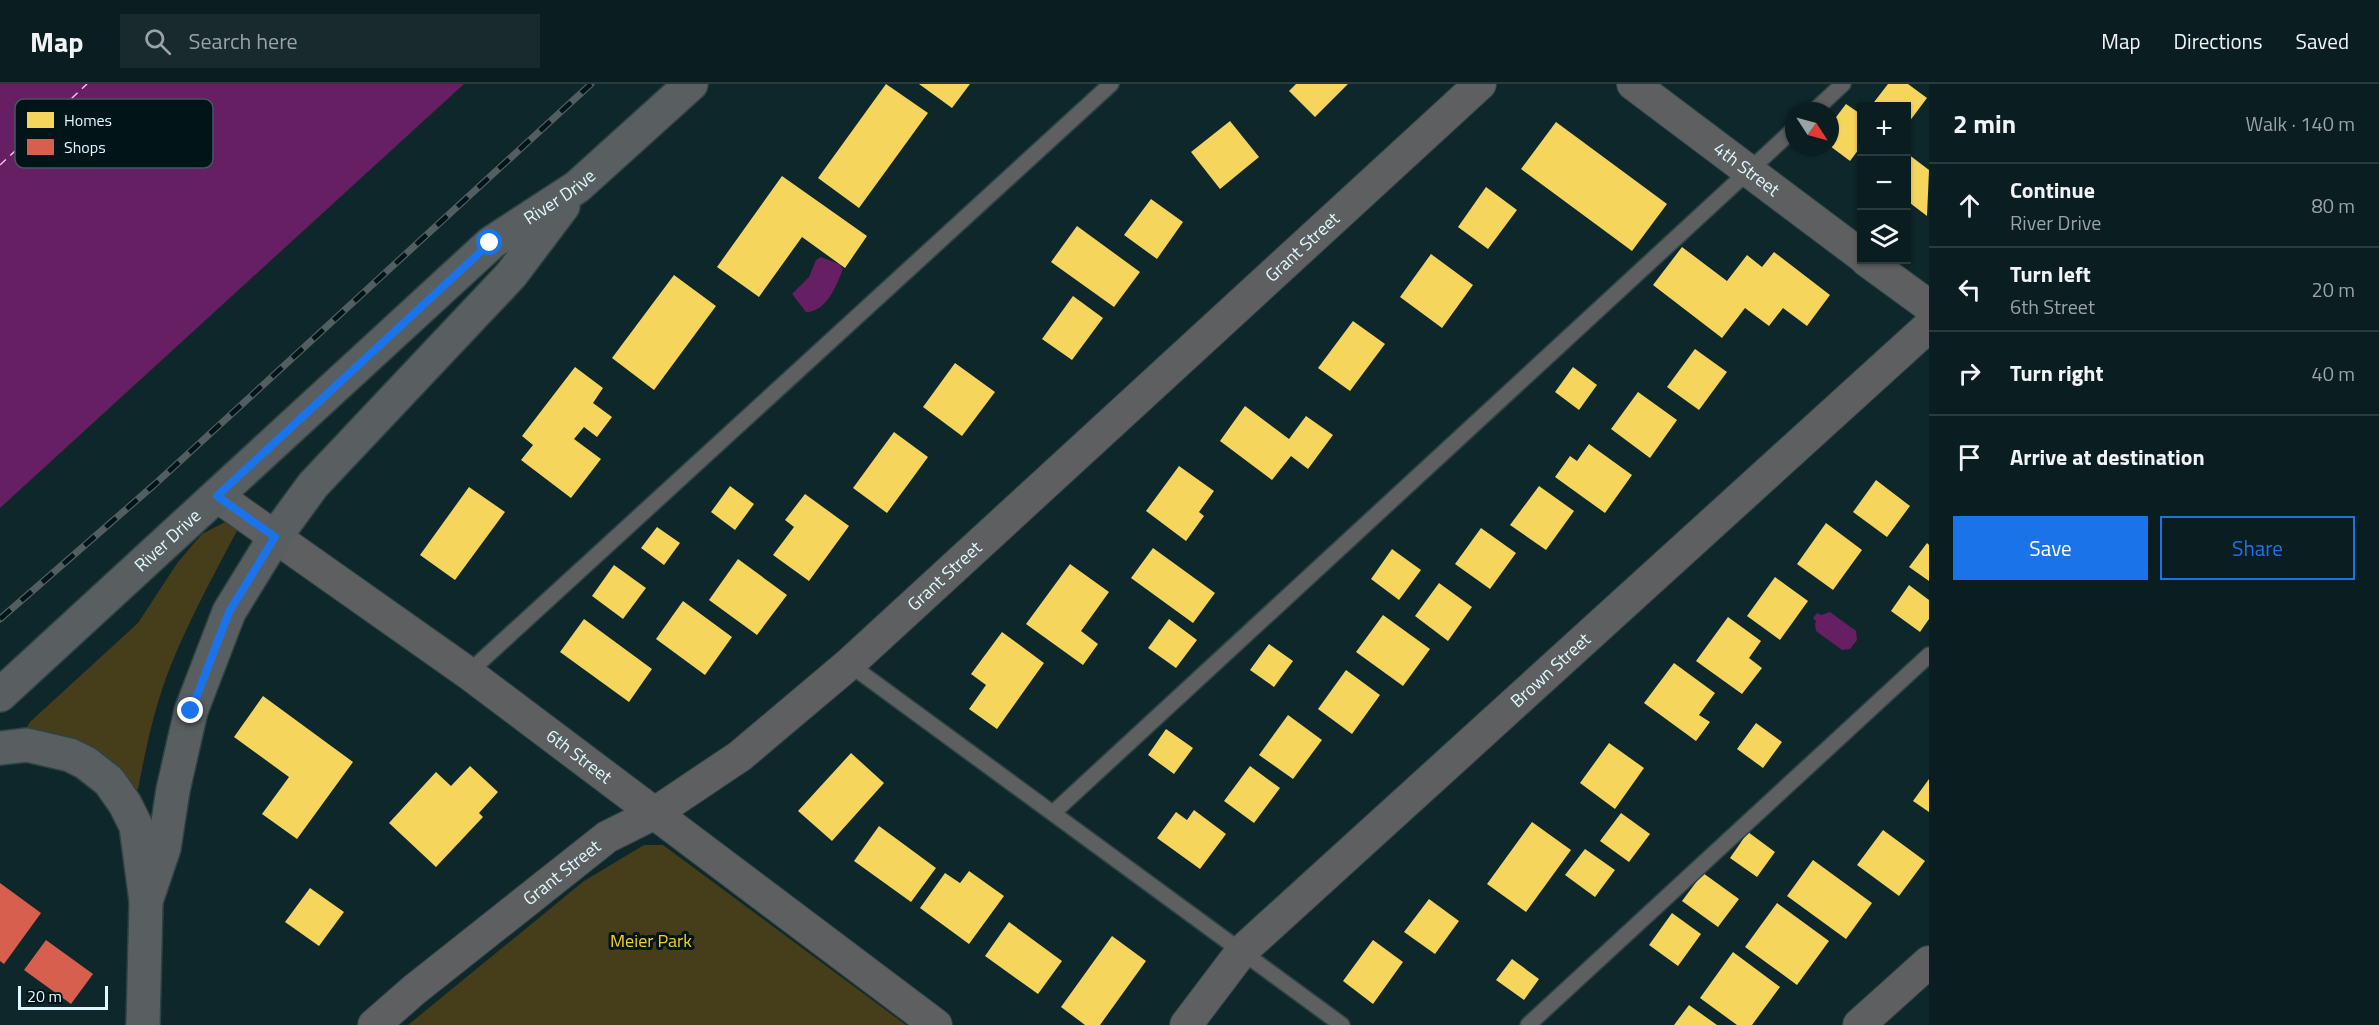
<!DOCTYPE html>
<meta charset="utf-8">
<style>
:root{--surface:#0a1d20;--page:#182a2d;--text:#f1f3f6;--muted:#99a2a5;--line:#2a3b3e;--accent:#1a73e8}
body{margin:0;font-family:"Titillium Web",sans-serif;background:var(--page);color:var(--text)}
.controls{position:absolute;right:18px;top:18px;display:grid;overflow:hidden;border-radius:0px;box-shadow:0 2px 4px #0004}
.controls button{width:54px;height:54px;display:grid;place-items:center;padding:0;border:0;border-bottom:2px solid var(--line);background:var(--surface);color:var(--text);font:30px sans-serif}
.compass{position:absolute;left:1785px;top:18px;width:54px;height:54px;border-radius:50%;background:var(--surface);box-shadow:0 2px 4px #0004;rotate:126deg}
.scale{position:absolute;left:18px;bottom:15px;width:90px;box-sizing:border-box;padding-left:6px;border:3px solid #ddf8fe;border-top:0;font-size:16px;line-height:21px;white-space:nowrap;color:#ddf8fe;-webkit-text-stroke:4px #011519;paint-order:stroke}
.stop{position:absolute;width:18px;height:18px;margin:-14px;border:4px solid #1a73e8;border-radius:50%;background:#fff}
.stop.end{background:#1a73e8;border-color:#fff;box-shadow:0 2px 6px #0008}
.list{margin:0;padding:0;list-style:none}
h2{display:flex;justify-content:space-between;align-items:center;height:78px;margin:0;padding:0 24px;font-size:26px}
h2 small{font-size:20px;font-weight:400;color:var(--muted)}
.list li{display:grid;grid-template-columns:39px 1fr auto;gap:18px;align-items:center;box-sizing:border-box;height:84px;padding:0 24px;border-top:2px solid var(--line)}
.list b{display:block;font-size:22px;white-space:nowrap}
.list p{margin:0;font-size:20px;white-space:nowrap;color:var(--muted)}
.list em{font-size:20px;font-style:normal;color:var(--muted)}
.actions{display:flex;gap:12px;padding:18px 24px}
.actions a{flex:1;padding:14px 0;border:2px solid var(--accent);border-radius:0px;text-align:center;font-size:21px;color:var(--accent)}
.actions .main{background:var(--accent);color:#fff}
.icon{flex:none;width:33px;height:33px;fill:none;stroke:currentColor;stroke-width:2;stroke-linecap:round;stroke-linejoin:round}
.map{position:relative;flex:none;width:1929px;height:941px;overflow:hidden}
header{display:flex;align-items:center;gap:36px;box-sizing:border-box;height:84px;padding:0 30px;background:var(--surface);border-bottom:2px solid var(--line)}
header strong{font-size:28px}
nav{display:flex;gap:33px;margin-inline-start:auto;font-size:21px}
.search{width:420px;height:54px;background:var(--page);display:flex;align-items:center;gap:15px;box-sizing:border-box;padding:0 21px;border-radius:0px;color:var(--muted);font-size:22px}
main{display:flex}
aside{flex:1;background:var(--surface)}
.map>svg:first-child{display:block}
</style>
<header>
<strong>Map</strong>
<div class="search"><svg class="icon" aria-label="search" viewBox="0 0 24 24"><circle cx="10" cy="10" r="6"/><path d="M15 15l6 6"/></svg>Search here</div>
<nav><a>Map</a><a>Directions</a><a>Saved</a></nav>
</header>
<main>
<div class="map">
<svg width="1929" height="941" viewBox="0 0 1929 941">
<rect width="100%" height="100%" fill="#0e272a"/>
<g fill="#463e1a">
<path d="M 227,437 L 238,445 C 214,490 190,534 171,581 C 155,620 146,664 138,705 L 134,706 C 102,661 77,657 25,646 L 30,638 L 138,539 L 178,478 L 202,450 Z"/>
<path d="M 644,761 L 663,761 L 906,941 L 408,941 L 584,797 Z"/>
</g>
<g fill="#651f62">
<path d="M 0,0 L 464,0 L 0,424 Z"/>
<path d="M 821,173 L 839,180 L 843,185 C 837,200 827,228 806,228 L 792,210 L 809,193 L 816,176 Z"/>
<path d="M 1830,528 L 1856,547 L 1857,556 L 1850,565 L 1842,566 L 1816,547 L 1815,540 L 1816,537 L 1813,534 L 1817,529 L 1821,531 Z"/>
</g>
<g fill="#f6d55c">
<path d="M 886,0 L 928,29 L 859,124 L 818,94 Z"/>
<path d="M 919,0 L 970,0 L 952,24 Z"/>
<path d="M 1296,0 L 1348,0 L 1315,33 L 1289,7 Z"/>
<path d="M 1888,0 L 1908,0 L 1927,14 L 1906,42 L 1906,22 L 1871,22 Z"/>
<path d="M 1846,20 L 1862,31 L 1862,61 L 1850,77 L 1830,62 L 1830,41 Z"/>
<path d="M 1230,37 L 1259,73 L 1220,105 L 1191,68 Z"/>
<path d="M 1556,38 L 1667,120 L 1632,167 L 1521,85 Z"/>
<path d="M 1908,70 L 1929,86 L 1927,132 L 1906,116 Z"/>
<path d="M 782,92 L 867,152 L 845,184 L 802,153 L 759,213 L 717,183 Z"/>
<path d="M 1486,103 L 1517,126 L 1488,165 L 1458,143 Z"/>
<path d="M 1151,115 L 1183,138 L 1157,175 L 1124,151 Z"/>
<path d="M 1077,142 L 1140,188 L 1114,223 L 1051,178 Z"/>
<path d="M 1682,163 L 1727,197 L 1747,171 L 1762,183 L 1774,168 L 1830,211 L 1807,242 L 1783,224 L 1769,242 L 1745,224 L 1722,254 L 1653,201 Z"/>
<path d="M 1431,170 L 1473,201 L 1442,244 L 1400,213 Z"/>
<path d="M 674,191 L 716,222 L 654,306 L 612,274 Z"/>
<path d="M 1073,212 L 1103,234 L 1072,276 L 1042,255 Z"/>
<path d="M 1353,237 L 1385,260 L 1350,307 L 1318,284 Z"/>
<path d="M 1695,265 L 1727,288 L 1699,326 L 1667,303 Z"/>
<path d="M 955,279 L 995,308 L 962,352 L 923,323 Z"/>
<path d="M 575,283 L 603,304 L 593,319 L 612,333 L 597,353 L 584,343 L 574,355 L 601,375 L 571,414 L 521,376 L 533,361 L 522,352 Z"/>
<path d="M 1573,283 L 1597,301 L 1579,326 L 1555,308 Z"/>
<path d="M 1638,308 L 1677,336 L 1650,374 L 1611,345 Z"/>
<path d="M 1245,322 L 1289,355 L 1306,332 L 1333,351 L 1308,385 L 1291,372 L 1272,396 L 1220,357 Z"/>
<path d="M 894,348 L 928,373 L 887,429 L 853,404 Z"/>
<path d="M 1589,360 L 1632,391 L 1605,429 L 1555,393 L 1570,372 L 1577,377 Z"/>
<path d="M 1179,382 L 1214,407 L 1199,428 L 1204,432 L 1186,457 L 1146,427 Z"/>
<path d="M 1876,396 L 1910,422 L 1887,453 L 1853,428 Z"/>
<path d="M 730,402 L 754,420 L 735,446 L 711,428 Z"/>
<path d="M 1539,402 L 1574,427 L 1546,466 L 1510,441 Z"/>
<path d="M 469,403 L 505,428 L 455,496 L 420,471 Z"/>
<path d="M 805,410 L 849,442 L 809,497 L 773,471 L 794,443 L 785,436 Z"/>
<path d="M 1826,439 L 1862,466 L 1833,506 L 1797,480 Z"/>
<path d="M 657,443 L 680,459 L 664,481 L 641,464 Z"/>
<path d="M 1481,444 L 1516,469 L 1490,505 L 1455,480 Z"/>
<path d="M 1927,459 L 1929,461 L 1929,497 L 1909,483 Z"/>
<path d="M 1153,464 L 1215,509 L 1193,539 L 1131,494 Z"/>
<path d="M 1392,465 L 1421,486 L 1399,516 L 1371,495 Z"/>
<path d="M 738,475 L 787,511 L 757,551 L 709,516 Z"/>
<path d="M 1070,480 L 1109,508 L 1081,547 L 1098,560 L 1083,581 L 1026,540 Z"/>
<path d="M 614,481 L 646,504 L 623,535 L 592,512 Z"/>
<path d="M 1775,493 L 1808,517 L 1780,556 L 1747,532 Z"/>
<path d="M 1439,499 L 1472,523 L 1448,557 L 1415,532 Z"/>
<path d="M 1909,501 L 1929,516 L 1929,535 L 1920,548 L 1891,527 Z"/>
<path d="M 683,517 L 732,553 L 705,591 L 656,555 Z"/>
<path d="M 1383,531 L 1430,565 L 1403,602 L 1356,568 Z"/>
<path d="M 1728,533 L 1761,557 L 1749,574 L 1762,584 L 1742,610 L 1696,577 Z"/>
<path d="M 584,535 L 652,585 L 629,618 L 560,568 Z"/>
<path d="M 1169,535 L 1197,556 L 1176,584 L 1148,564 Z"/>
<path d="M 1002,548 L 1044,579 L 997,645 L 969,625 L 986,601 L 971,590 Z"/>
<path d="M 1269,560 L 1293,577 L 1274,603 L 1250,586 Z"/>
<path d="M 1674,579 L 1715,609 L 1699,631 L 1710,638 L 1696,657 L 1644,619 Z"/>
<path d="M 1346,586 L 1380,611 L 1352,650 L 1318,625 Z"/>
<path d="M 263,612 L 353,678 L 297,755 L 262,730 L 289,693 L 234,653 Z"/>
<path d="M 1288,631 L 1322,656 L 1293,695 L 1259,671 Z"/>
<path d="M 1756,639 L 1782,658 L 1763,684 L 1737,665 Z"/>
<path d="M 1166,645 L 1193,664 L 1174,690 L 1148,671 Z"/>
<path d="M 1609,659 L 1644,684 L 1615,725 L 1580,699 Z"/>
<path d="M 851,669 L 884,699 L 832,757 L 798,727 Z"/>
<path d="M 470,682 L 498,708 L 479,729 L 483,733 L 436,783 L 389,739 L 436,688 L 451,702 Z"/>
<path d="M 1250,682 L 1280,704 L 1254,739 L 1224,717 Z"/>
<path d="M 1929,695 L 1929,728 L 1913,717 Z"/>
<path d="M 1194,726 L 1226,750 L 1200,785 L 1157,754 L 1176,728 L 1187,736 Z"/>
<path d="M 1621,729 L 1650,750 L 1629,778 L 1600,757 Z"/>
<path d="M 1532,738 L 1571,766 L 1526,828 L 1487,800 Z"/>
<path d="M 879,742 L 936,784 L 911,818 L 854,777 Z"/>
<path d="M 1883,746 L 1925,777 L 1899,812 L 1857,781 Z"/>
<path d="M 1748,748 L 1775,768 L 1757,793 L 1730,774 Z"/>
<path d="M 1585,765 L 1615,786 L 1595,813 L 1565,791 Z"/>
<path d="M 1813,776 L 1872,819 L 1846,855 L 1787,812 Z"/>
<path d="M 969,787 L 1004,812 L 969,860 L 920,824 L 945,789 L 960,799 Z"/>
<path d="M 1703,789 L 1739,815 L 1718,843 L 1682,817 Z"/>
<path d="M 310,804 L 344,828 L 319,862 L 285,838 Z"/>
<path d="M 1429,815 L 1459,837 L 1435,870 L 1404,848 Z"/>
<path d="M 1777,819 L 1829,857 L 1797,901 L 1745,863 Z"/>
<path d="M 1672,829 L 1701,850 L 1678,882 L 1649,861 Z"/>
<path d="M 1009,838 L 1062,877 L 1038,910 L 985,872 Z"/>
<path d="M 1112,852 L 1146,877 L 1100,941 L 1085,941 L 1061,923 Z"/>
<path d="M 1373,856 L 1403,878 L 1373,920 L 1343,897 Z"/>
<path d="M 1733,868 L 1780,903 L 1752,941 L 1737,941 L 1700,914 Z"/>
<path d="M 1512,875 L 1539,895 L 1524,916 L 1496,896 Z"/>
<path d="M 1689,921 L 1717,941 L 1674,941 Z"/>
</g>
<g fill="#d6604d">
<path d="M 0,799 L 41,829 L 4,880 L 0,877 Z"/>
<path d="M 46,856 L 93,890 L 71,920 L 24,886 Z"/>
</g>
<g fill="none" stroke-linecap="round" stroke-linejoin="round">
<path stroke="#fdbcf3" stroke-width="1.5" stroke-dasharray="8 6" stroke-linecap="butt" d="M 0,81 L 87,0"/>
<defs>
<g id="lane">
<path d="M 1814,27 L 1843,0"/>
<path d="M 849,580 L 1342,941"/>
<path d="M 468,589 L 1111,0"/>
<path d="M 1053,729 L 1794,45"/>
<path d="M 1528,941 L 1929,571"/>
</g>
<g id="street">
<path id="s1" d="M 1633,0 L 1862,172"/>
<path d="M 1866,176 L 1929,222"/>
<path id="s2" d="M 217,412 L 468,589 L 936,941"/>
<path id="s3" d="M 374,941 L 414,906 L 607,753 L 655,729 L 740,672 L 849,580 L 1480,0"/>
<path id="s4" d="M 1186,941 L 1242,867 L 1929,242"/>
<path d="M 1859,941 L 1929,878"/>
</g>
<g id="primary">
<path id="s5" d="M 0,611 L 491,159 L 577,103 L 691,0"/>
<path d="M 0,664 L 27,661 L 70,671 L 86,679 L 109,697 L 125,720 L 136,742 L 146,817 L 143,941"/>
<path d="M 146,817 L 164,764 L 173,706 L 191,627 L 229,528 L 275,453 L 313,401 L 511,191 L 563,122"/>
</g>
</defs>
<use href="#lane" stroke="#2e4345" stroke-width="18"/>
<use href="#street" stroke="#2e4345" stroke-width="34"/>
<use href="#primary" stroke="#2e4345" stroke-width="36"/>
<use href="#lane" stroke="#5e5f60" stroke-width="15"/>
<use href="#street" stroke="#5e5f60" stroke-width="32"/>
<use href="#primary" stroke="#595f60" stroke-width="33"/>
<defs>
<path id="rail" d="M 0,535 L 154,401 L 591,0"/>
</defs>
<use href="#rail" stroke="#535e60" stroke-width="7"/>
<use href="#rail" stroke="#011519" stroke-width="4.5" stroke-dasharray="14" stroke-linecap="butt"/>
</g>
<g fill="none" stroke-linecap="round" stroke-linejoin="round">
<path stroke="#1a73e8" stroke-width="8" d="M 191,627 L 229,528 L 275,453 L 217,412 L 490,159"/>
</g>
<g text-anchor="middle" stroke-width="6" stroke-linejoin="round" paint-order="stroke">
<g font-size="18" fill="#ddf8fe" stroke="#011519">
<text dy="6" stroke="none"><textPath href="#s1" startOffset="142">4th Street</textPath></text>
<text dy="6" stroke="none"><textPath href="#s5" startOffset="750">River Drive</textPath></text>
<text dy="6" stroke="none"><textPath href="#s3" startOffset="1214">Grant Street</textPath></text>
<text dy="6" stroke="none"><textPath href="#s5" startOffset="228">River Drive</textPath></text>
<text dy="6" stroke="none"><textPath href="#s3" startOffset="728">Grant Street</textPath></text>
<text dy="6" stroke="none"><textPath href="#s4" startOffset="510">Brown Street</textPath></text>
<text dy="6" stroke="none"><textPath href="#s2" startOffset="446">6th Street</textPath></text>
<text dy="6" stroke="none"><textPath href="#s3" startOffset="242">Grant Street</textPath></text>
</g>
<g font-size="18" fill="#fcce20" stroke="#011519">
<text x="651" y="863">Meier Park</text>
</g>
</g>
<rect x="15" y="15" width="198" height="69" rx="9" fill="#011519" stroke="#43595e" stroke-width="1.5"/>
<rect x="27" y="28" width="27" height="16" fill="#f6d55c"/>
<rect x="27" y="55" width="27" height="16" fill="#d6604d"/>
<g font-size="16" fill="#ddf8fe">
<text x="64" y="42">Homes</text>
<text x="64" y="69">Shops</text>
</g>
</svg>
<div class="controls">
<button>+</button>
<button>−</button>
<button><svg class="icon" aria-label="layers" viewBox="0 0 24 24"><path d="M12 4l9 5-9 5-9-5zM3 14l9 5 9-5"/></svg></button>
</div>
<svg class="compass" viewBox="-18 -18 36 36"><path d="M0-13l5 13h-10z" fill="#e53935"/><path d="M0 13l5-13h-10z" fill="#99a2a5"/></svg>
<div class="scale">20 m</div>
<div class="stop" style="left:490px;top:159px"></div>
<div class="stop end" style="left:191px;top:627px"></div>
</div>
<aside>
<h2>2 min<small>Walk · 140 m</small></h2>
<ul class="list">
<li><svg class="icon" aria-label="ahead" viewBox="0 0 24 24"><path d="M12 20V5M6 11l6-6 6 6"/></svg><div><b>Continue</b><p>River Drive</p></div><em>80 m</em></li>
<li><svg class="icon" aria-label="left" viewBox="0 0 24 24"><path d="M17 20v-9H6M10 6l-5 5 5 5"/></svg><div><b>Turn left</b><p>6th Street</p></div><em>20 m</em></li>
<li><svg class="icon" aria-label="right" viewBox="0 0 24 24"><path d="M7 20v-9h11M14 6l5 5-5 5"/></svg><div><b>Turn right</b></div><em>40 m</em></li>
<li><svg class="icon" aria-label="arrive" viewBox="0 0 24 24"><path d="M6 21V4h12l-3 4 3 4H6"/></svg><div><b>Arrive at destination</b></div></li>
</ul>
<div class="actions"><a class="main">Save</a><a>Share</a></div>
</aside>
</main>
